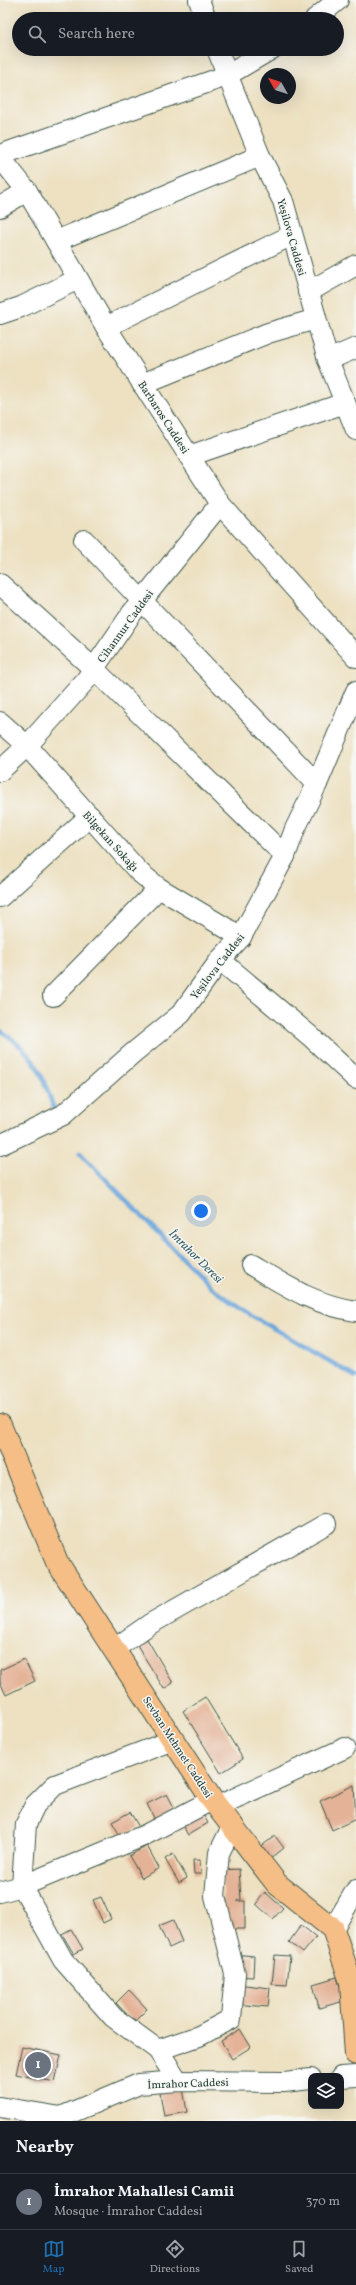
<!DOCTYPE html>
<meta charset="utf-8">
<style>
:root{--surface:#171b24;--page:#242831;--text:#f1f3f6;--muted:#9ea1a6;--line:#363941;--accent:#1f6fb2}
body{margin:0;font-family:Vollkorn,serif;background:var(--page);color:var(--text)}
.controls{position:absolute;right:12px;bottom:12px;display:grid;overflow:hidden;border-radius:8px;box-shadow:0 4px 16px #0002}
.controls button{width:36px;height:36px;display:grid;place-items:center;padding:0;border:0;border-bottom:1px solid var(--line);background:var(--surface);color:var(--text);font:20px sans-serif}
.compass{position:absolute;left:260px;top:68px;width:36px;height:36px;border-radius:50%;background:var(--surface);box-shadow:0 4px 16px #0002;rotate:309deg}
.you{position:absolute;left:201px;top:1211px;width:14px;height:14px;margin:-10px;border:3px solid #fff;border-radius:50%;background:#1a73e8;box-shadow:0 0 0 6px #1a73e833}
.badge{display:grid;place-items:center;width:26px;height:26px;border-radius:50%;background:var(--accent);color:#fff;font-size:13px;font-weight:700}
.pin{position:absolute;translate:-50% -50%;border:2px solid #fff;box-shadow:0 1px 4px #0006}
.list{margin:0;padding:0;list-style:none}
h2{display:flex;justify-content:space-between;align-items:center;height:52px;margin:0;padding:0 16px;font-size:17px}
h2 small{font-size:13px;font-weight:400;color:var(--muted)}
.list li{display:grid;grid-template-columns:26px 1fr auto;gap:12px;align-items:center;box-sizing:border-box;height:56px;padding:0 16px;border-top:1px solid var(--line)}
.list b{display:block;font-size:15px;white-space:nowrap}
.list p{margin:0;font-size:13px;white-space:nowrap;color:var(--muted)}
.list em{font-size:13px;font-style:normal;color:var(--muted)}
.icon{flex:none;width:22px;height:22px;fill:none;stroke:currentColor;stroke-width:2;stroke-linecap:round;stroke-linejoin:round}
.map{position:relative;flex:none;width:356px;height:2121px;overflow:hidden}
.search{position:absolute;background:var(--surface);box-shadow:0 4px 16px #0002;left:12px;right:12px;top:12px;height:44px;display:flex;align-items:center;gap:10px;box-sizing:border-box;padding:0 14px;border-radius:22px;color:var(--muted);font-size:15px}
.sheet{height:108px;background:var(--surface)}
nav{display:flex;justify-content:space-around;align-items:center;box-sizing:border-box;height:56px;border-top:1px solid var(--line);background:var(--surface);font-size:11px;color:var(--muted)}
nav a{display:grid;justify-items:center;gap:2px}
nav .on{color:var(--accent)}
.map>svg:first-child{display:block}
</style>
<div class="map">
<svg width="356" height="2121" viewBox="0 0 356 2121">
<rect width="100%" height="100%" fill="#f6f6f2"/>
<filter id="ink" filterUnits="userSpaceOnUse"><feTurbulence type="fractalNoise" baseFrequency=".025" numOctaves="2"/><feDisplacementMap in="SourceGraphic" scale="8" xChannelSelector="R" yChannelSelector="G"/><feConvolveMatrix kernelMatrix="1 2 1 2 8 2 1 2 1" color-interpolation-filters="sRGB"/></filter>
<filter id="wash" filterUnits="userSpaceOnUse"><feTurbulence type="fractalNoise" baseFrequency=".012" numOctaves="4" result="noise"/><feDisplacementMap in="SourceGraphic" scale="16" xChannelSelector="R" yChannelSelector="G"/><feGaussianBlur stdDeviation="0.9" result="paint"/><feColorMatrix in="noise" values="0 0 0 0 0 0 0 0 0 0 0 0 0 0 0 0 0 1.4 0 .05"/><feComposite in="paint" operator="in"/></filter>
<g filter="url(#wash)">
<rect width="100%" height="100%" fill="#ede1c2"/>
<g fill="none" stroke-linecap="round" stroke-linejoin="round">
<g stroke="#6aa6db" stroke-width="4.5">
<path d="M 0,1030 C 36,1055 40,1069 54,1109"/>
<path d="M 80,1153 L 211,1287 L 246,1312 L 356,1377"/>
</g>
</g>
<g id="blocks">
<g fill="#e4b296">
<path d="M 147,1639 L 173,1683 L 164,1689 L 137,1645 Z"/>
<path d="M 24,1659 L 35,1681 L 6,1695 L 0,1682 L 0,1670 Z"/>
<path d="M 205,1697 L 243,1759 L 221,1773 L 183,1711 Z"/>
<path d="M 354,1785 L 356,1819 L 332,1830 L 320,1801 Z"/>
<path d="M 167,1794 L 175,1809 L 155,1820 L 147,1804 Z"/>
<path d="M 197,1804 L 208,1823 L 188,1835 L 177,1816 Z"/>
<path d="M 130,1812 L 139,1827 L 121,1837 L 112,1822 Z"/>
<path d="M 275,1836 L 284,1848 L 269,1860 L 259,1848 Z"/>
<path d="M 147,1846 L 159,1868 L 142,1878 L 129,1856 Z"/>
<path d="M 173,1854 L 187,1878 L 179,1883 L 165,1859 Z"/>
<path d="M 193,1860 L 200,1860 L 201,1874 L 194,1874 Z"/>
<path d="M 239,1869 L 241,1900 L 237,1901 L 245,1901 L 245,1929 L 225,1929 L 222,1870 Z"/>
<path d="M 265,1892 L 283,1908 L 273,1919 L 256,1904 Z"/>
<path d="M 101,1897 L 111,1919 L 103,1923 L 93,1900 Z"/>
<path d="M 173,1920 L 182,1942 L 169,1948 L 159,1926 Z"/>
<path d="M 301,1925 L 316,1937 L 303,1953 L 289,1942 Z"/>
<path d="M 71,1929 L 83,1949 L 74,1954 L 62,1934 Z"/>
<path d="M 233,1954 L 254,1956 L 253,1977 L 232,1976 Z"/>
<path d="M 275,1955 L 290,1956 L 287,1985 L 272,1984 Z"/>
<path d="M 337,1977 L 344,2001 L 319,2008 L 313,1984 Z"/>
<path d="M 237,1984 L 270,1988 L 268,2007 L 235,2004 Z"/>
<path d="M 129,1990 L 147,2009 L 134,2022 L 116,2003 Z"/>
<path d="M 240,2029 L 251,2047 L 232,2059 L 221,2041 Z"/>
<path d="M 22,2047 L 61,2055 L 55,2082 L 16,2074 Z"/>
<path d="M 183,2089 L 187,2112 L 164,2116 L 160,2093 Z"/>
</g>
</g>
</g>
<g filter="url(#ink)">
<use href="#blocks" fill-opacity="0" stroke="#3e5649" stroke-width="1"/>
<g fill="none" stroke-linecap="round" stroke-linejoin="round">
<defs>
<g id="minor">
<path d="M 199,0 L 206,19"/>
<path d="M 315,19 L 338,0"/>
<path d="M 217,49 L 260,156 L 283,201 L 328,360 L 356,430"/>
<path d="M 0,155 L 226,76 L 272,49"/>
<path d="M 0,157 L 27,191 L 106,327 L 220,504 L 356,657"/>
<path d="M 0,207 L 27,191"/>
<path d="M 56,241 L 260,156"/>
<path d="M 308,292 L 356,265"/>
<path d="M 0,314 L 21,307 L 78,279"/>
<path d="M 106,327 L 292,235"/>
<path d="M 328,360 L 356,348"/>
<path d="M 142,384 L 268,333 L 316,319"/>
<path d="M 189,456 L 345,403"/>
<path d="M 84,540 L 317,784"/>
<path d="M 0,584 L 94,669 L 285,856"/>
<path d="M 0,722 L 27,746 L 139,872 L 159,888 L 241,937"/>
<path d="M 0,771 L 27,746 L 86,680 L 132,613 L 220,504"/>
<path d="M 0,897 L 90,816"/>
<path d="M 220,960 L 310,1036 L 356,1079"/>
<path d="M 53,996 L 159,888"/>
<path d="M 0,1145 L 63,1115 L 133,1053 L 181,1014 L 220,960 L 241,937 L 285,856 L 295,829 L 317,784 L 356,691"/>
<path d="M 251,1265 C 286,1286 315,1305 356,1311"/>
<path d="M 114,1649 L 150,1624 L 326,1524"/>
<path d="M 173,1740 L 55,1785 L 35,1805 L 26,1824 L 22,1886 L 63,1960 L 113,2017 L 158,2050 L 178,2081"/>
<path d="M 218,1806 L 345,1748"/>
<path d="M 0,1892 L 22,1886 L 143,1836 L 212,1800"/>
<path d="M 333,1929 L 356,1890"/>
<path d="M 158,2050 L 199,2036 L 231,2019 L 235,1974 L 215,1896 L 219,1853 L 233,1825"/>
<path d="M 341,2077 L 356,2076"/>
<path d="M 0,2107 L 61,2117 L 139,2084 L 178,2081 L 284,2082 L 311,2079"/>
</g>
<path id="major" d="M 0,1425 L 57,1562 L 212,1800 L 277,1884 L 333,1929 L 351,1982 L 356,2054"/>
</defs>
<use href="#minor" stroke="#3e5649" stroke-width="22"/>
<use href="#major" stroke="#3e5649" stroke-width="24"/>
<use href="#minor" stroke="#fff" stroke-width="20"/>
<use href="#major" stroke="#f6be87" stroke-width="22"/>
</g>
</g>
<g text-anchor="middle" stroke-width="3" stroke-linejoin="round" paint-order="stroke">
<g font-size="11" fill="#1f3d34" stroke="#f6f6f2">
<text transform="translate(292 237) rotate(74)" y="4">Yeşilova Caddesi</text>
<text transform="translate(164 417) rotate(57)" y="4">Barbaros Caddesi</text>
<text transform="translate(125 626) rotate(-54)" y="4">Cihannur Caddesi</text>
<text transform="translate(111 841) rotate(48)" y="4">Bilgekan Sokağı</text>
<text transform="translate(217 966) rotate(-52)" y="4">Yeşilova Caddesi</text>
<text transform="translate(178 1747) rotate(57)" y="4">Sevban Mehmet Caddesi</text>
<text transform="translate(188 2083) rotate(-2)" y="4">İmrahor Caddesi</text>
</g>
<g font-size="12" font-style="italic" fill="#365c66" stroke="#f6f6f2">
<text transform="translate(196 1256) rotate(45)" y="4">İmrahor Deresi</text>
</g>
</g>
</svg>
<div class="controls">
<button><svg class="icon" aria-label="layers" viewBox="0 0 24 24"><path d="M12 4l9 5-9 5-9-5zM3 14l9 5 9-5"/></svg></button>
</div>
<svg class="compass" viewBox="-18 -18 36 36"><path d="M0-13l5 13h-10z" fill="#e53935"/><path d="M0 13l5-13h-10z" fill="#9ea1a6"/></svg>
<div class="you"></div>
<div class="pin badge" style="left:38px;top:2065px;background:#6b7280">1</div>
<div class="search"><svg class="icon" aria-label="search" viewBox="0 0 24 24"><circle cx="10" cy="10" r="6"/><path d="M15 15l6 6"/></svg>Search here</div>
</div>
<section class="sheet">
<h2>Nearby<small></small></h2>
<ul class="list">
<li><span class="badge" style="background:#6b7280">1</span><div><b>İmrahor Mahallesi Camii</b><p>Mosque · İmrahor Caddesi</p></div><em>370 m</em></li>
</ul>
</section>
<nav>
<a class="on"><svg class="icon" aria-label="map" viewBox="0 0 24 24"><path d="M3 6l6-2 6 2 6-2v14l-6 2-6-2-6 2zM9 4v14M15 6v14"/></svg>Map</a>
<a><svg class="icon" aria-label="directions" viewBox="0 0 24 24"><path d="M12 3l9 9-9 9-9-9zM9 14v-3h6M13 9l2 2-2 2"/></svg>Directions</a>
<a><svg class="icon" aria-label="saved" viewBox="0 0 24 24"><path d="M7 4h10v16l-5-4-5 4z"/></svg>Saved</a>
</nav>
